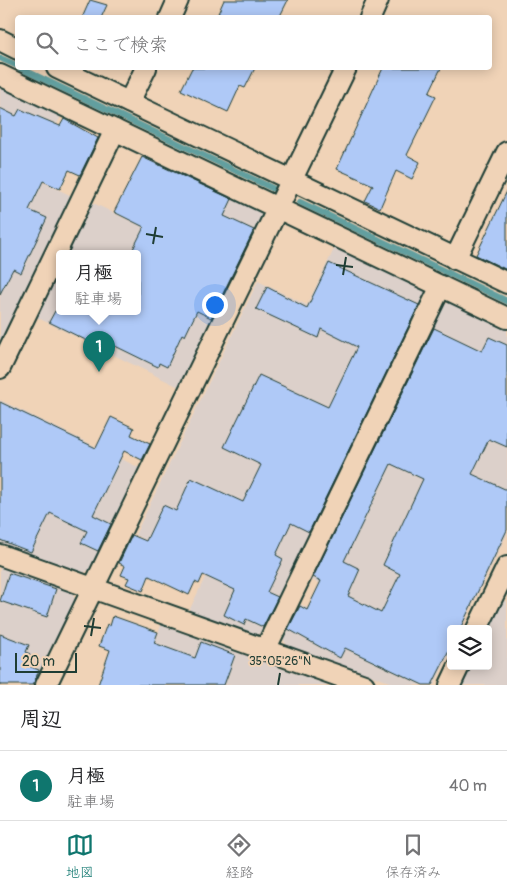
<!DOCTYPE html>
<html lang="ja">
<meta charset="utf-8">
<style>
:root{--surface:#fff;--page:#f2f2f2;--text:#202124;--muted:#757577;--line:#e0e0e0;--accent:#0f766e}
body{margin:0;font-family:Pangolin,"Klee One",sans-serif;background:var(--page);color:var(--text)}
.controls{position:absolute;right:15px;bottom:15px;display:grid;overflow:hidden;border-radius:5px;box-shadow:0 2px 12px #0003}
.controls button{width:45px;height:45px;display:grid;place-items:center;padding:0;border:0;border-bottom:1px solid var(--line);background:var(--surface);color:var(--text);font:25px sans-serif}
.scale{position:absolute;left:15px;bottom:12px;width:62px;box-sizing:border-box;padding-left:5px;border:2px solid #1f3d34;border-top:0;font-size:14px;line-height:18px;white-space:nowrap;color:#1f3d34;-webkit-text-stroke:4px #f0d3b7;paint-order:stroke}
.you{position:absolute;left:214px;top:304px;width:18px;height:18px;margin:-12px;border:4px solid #fff;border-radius:50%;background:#1a73e8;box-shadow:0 0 0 8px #1a73e833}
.badge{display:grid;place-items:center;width:32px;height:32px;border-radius:50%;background:var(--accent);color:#fff;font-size:16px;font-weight:700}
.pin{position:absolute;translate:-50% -41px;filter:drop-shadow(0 1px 2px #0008)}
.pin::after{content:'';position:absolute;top:26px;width:18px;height:15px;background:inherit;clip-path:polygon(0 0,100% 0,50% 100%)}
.popup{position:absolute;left:56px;top:250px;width:85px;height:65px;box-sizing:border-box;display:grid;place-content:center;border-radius:5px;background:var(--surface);filter:drop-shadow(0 1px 4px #0005);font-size:16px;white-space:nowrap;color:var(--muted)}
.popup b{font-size:19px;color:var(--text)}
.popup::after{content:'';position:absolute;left:50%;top:100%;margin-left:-10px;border:10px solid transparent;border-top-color:var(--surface)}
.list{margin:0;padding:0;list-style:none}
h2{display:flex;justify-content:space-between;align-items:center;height:65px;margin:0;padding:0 20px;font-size:21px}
h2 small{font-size:16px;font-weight:400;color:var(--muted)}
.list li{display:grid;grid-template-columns:32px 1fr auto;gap:15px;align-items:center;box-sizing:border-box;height:70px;padding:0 20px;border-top:1px solid var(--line)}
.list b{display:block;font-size:19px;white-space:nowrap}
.list p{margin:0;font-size:16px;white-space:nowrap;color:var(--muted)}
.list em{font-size:16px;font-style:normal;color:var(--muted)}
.icon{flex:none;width:28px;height:28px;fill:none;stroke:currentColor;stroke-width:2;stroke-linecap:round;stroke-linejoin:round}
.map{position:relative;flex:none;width:507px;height:685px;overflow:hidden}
.search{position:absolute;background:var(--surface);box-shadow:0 2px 12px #0003;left:15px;right:15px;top:15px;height:55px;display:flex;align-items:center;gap:12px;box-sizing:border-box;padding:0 18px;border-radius:5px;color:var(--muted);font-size:19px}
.sheet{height:135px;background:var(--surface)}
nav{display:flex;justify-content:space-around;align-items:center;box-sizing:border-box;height:70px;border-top:1px solid var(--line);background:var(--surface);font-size:14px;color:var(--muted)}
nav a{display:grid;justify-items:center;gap:2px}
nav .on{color:var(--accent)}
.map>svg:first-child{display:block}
</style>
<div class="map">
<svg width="507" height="685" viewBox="0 0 507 685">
<rect width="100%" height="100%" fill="#f0d3b7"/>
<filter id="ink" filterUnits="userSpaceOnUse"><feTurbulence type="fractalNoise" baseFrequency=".02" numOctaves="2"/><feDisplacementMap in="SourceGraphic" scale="10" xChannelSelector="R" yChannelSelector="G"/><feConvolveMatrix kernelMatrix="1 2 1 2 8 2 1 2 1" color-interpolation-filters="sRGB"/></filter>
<g filter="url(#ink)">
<g fill="#dcd0ca">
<path d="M 0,85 L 62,114 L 32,177 L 74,197 L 0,349 Z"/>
<path d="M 169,165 L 259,207 L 263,218 L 181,388 L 36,317 L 60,267 L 60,311 L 138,311 L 138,253 L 67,253 L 91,202 L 139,225 Z"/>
<path d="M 336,245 L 423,286 L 426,297 L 266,631 L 255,635 L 189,611 L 208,571 L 135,535 L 258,281 L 307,305 Z"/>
<path d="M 454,301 L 507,327 L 507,534 L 461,629 L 451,629 L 451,651 L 434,685 L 398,685 L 287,646 L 282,636 L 298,603 L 336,622 L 349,596 L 309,579 L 443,305 Z"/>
<path d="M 0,400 L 142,469 L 94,568 L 83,573 L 0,543 Z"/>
<path d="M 0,567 L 72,592 L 77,604 L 37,685 L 0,685 Z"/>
<path d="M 501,599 L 507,602 L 507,685 L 459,685 L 468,666 L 488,666 L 488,629 L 486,629 Z"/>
<path d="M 161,625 L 328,685 L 140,685 Z"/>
</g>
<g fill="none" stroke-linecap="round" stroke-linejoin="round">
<g stroke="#629f9f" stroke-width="6">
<path d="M 0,58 L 18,66"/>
<path d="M 20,68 L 274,189"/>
<path d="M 300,202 L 507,301"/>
</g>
</g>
<g fill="#afc9f7" stroke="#1f3d34" fill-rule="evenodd">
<path d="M 90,0 L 107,5 L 101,18 L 82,18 Z"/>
<path d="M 224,0 L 288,0 L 279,18 L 216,18 Z"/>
<path d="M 192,68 L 255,68 L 245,88 L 240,86 L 228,112 L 181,90 Z"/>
<path d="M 383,68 L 441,68 L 429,93 L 436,96 L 407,155 L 420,162 L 412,179 L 396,171 L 380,208 L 365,201 L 373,185 L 337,169 Z"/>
<path d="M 0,108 L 16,116 L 20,109 L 60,126 L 64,119 L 98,138 L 80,175 L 69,170 L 60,189 L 43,181 L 29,210 L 47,218 L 21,273 L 13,269 L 0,294 Z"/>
<path d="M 142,157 L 232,199 L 224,216 L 254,230 L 211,318 L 197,311 L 185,336 L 182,334 L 167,367 L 159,363 L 158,367 L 111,344 L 108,351 L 49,322 L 55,311 L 138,311 L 138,253 L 131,253 L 144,227 L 114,212 Z"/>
<path d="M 507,191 L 507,270 L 476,255 Z"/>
<path d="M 329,263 L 419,305 L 309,532 L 291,523 L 276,555 L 283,559 L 267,592 L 278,597 L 263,627 L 246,619 L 244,625 L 224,615 L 235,590 L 203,575 L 199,584 L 195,582 L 189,595 L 149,576 L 143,591 L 126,584 L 129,578 L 121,575 L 125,566 L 119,563 L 132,535 L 146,541 L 163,505 L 176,511 L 191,478 L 243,502 L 261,465 L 224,447 L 259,375 L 328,407 L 357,347 L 321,329 L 318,338 L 256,309 L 267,287 L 307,308 Z"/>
<path d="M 434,328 L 482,351 L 489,337 L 507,345 L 507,447 L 489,439 L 472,474 L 507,490 L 507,530 L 460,629 L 451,629 L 451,647 L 432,685 L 423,685 L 345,648 L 340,658 L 288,629 L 300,606 L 307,610 L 321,581 L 313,577 ZM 391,464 L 423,479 L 383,565 L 400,574 L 381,613 L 348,596 L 360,569 L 344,561 Z"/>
<path d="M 0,402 L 96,448 L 111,417 L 134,428 L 131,435 L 150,444 L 142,460 L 124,451 L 93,515 L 111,524 L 98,551 L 81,543 L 87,531 L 50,513 L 31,552 L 0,540 Z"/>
<path d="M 9,573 L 56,589 L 47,617 L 0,601 Z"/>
<path d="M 113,616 L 158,632 L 154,643 L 195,658 L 201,642 L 235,655 L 224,685 L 98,685 L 110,650 L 99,646 L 107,624 L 110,626 Z"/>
<path d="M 0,634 L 29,645 L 26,652 L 30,654 L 26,665 L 39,670 L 33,685 L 0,685 Z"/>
</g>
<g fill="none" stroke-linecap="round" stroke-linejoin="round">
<defs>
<g id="street">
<path d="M 170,18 L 178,0"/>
<path d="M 370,18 L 378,0"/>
<path d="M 0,40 L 18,49"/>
<path d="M 57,68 L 507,283"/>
<path d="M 0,75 L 507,318"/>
<path d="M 129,102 L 146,68"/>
<path d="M 455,259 L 507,152"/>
<path d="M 0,368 L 115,130"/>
<path d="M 0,555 L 364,685"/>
<path d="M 477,629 L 507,567"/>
<path d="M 265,650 L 441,286"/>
<path d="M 46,685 L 346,68"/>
<path d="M 450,685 L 459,666"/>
</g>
</defs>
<use href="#street" stroke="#1f3d34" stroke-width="24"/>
<use href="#street" stroke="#f0d3b7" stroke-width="20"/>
</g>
</g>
<path fill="none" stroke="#1f3d34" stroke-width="2" d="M 146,234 L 163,237M 153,244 L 156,227M 336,265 L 353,267M 343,275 L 346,257M 84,626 L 101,628M 91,636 L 94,618M 278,685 L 280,673"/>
<g font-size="12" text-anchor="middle" fill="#1f3d34" stroke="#f0d3b7" stroke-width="4" stroke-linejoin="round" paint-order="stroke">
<text x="280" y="665">35°05'26"N</text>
</g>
</svg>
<div class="controls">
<button><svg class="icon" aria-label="layers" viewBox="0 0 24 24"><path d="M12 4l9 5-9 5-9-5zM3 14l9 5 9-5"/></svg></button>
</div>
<div class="scale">20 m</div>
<div class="you"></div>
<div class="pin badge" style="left:99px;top:372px">1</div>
<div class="popup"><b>月極</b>駐車場</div>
<div class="search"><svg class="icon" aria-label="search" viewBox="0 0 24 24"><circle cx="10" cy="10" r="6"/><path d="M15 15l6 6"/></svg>ここで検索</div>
</div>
<section class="sheet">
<h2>周辺<small></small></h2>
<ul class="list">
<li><span class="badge">1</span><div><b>月極</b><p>駐車場</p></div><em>40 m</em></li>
</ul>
</section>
<nav>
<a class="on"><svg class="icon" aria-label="map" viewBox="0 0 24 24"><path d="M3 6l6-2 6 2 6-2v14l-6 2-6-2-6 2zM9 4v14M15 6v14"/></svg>地図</a>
<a><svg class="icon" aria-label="directions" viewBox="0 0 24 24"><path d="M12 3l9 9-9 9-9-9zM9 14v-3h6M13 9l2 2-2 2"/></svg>経路</a>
<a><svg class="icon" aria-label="saved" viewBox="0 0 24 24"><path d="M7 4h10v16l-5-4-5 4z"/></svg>保存済み</a>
</nav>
